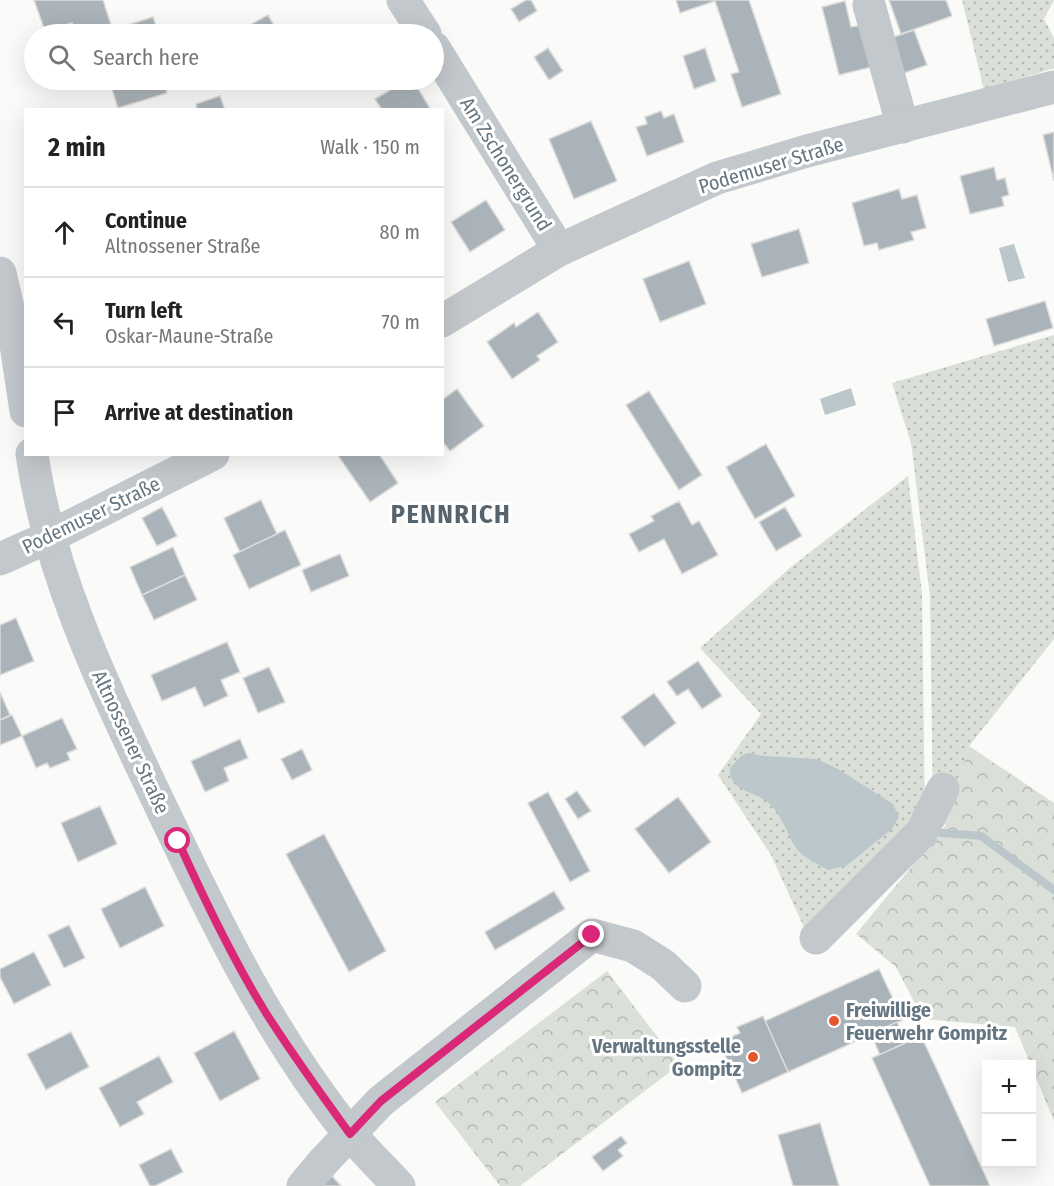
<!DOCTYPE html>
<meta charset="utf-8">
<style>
:root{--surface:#fff;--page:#f6f6f6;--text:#222;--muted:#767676;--line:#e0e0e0}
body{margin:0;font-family:"Fira Sans Condensed",sans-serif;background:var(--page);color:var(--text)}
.controls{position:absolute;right:18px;bottom:18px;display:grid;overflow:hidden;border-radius:0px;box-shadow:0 6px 24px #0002}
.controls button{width:54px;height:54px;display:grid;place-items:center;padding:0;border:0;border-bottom:2px solid var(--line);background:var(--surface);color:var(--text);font:30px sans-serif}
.stop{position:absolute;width:18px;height:18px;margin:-14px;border:4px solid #db2777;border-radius:50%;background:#fff}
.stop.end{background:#db2777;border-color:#fff;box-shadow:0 2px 6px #0008}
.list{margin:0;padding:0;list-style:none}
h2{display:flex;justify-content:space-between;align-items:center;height:78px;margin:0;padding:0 24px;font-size:26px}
h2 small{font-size:20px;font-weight:400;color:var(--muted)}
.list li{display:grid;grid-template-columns:39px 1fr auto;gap:18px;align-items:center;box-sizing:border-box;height:90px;padding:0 24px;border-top:2px solid var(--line)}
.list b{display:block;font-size:22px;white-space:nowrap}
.list p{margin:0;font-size:20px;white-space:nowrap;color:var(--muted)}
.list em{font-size:20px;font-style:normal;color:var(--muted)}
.icon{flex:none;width:33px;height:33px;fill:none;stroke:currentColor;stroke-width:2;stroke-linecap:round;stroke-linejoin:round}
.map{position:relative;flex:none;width:1054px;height:1186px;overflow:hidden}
.search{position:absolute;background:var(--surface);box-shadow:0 6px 24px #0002;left:24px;top:24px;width:420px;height:66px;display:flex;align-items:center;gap:15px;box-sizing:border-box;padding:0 21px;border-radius:33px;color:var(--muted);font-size:22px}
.panel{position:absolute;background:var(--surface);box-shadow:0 6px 24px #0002;left:24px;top:108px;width:420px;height:348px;border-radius:0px}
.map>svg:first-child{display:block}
</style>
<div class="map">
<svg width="1054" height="1186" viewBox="0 0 1054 1186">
<defs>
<pattern id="grass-dots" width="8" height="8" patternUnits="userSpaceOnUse" patternTransform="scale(1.5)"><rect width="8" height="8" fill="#dadfd7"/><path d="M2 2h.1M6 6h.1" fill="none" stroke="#b4b9b4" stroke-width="1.8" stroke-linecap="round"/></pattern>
<pattern id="forest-crowns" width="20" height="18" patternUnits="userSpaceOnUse" patternTransform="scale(1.5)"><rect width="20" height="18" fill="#dadfd7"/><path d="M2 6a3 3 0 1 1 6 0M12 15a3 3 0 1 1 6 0" fill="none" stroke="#b4b9b4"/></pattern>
</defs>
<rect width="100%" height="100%" fill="#fafaf8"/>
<g fill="url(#grass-dots)">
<path d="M 962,0 L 1054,0 L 1044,19 L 1054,38 L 1054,68 L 984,90 Z"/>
<path d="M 1054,335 L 1054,639 L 969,746 L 946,825 L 933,814 L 930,596 L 911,443 L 892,383 Z"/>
<path d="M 908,476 L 922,594 L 925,821 L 807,934 L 771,855 L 718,775 L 761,714 L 700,648 L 791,567 Z"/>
</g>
<g fill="url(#forest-crowns)">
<path d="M 969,746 L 1054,803 L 1054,1121 L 1015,1027 L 923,1019 L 896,967 L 856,934 L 946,825 Z"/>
<path d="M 607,971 L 679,1065 L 520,1186 L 500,1186 L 435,1102 Z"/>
</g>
<g fill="#bbc7cb">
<path d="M 1014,244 L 1025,278 L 1008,282 L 999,248 Z"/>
<path d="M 851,388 L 856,405 L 825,415 L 820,399 Z"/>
<path d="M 748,753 L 764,756 L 817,759 L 838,769 L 893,804 L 899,817 L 892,829 L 846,866 L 828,870 C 818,864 802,857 796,848 C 787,834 782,815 769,803 C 755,791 729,792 730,768 L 741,756 Z"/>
</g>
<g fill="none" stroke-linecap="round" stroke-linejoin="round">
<path stroke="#bbc7cb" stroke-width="8" d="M 942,833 L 981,836 L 1054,890"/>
</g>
<g fill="#aab3b9" stroke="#dcdcda" stroke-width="1.5">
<path d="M 34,0 L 103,0 L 113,31 L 101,34 L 76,34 L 72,23 L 45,31 Z"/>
<path d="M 526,0 L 531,0 L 537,11 L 519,22 L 511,9 Z"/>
<path d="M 676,0 L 749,0 L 781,94 L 742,107 L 731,74 L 739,72 L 715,1 L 680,13 Z"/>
<path d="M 889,0 L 946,0 L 952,16 L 901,34 Z"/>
<path d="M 845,1 L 851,27 L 862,25 L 872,67 L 839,75 L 822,7 Z"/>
<path d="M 268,15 L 279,34 L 253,34 L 248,26 Z"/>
<path d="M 153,17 L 159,34 L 117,34 L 115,29 Z"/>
<path d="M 914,30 L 927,65 L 904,73 L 891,38 Z"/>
<path d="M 548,48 L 563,71 L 549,80 L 534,57 Z"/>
<path d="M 705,48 L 716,81 L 694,89 L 683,56 Z"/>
<path d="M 109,80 L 163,80 L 167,93 L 118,108 Z"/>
<path d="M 407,80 L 413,80 L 431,110 L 382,110 L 375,99 Z"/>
<path d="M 220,96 L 225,110 L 197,110 L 196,104 Z"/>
<path d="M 661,111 L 664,118 L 674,114 L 684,142 L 647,156 L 636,127 L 647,124 L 645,117 Z"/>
<path d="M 591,121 L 617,181 L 574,199 L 549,139 Z"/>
<path d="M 1054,132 L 1054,181 L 1043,135 Z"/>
<path d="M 994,167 L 997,180 L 1005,178 L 1009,195 L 1002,197 L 1004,206 L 970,214 L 960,176 Z"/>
<path d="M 899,189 L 902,199 L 917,195 L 926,228 L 911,232 L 914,240 L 879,250 L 877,243 L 864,246 L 852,203 Z"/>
<path d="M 486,200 L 505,230 L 470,252 L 451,222 Z"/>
<path d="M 799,229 L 809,263 L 762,277 L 751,244 Z"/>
<path d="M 689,261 L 706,304 L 660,322 L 643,279 Z"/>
<path d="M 1045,301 L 1053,328 L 994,346 L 986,319 Z"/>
<path d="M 538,312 L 558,342 L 537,356 L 540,360 L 512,379 L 487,342 L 514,323 L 516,327 Z"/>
<path d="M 457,389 L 484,426 L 450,451 L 442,441 L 442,400 Z"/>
<path d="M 649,391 L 702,475 L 679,490 L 626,405 Z"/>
<path d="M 766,444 L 795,496 L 755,519 L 726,467 Z"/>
<path d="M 337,454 L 379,454 L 398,483 L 370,502 Z"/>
<path d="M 261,500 L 277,534 L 240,552 L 224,518 Z"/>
<path d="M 679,501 L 692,525 L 699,521 L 718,555 L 682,574 L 664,539 L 639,552 L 629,534 L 654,521 L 651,516 Z"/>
<path d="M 162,507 L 177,536 L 157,546 L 142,518 Z"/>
<path d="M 785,507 L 802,536 L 776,551 L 759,522 Z"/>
<path d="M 285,530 L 301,565 L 249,589 L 233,555 Z"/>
<path d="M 173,547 L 185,575 L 142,595 L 130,567 Z"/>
<path d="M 340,554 L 349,576 L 311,592 L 302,570 Z"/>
<path d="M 185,575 L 197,600 L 154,620 L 142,595 Z"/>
<path d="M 16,618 L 34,661 L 0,675 L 0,625 Z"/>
<path d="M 227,642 L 240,672 L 221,680 L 228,696 L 204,707 L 195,687 L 162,701 L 151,675 Z"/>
<path d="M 698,661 L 722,696 L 702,709 L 688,689 L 677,696 L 667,682 Z"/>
<path d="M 269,667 L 285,702 L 258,713 L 243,678 Z"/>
<path d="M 0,692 L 10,715 L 0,720 Z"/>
<path d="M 654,693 L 676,723 L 644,747 L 621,717 Z"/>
<path d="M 12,715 L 22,736 L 0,745 L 0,720 Z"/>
<path d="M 62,718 L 77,749 L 67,753 L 70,760 L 50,768 L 47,763 L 36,768 L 22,736 Z"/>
<path d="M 240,739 L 248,758 L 224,768 L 229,781 L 205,792 L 191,761 Z"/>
<path d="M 302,749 L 312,770 L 292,780 L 281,759 Z"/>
<path d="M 577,791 L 591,811 L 578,819 L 565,799 Z"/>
<path d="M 548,792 L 590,871 L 570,882 L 528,803 Z"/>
<path d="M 678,797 L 711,842 L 669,873 L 635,829 Z"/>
<path d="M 100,806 L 117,844 L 78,862 L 61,823 Z"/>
<path d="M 324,834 L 386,951 L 349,972 L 286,854 Z"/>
<path d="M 145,887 L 164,926 L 120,948 L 101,909 Z"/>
<path d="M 554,891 L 565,909 L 495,950 L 485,932 Z"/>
<path d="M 69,925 L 85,958 L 64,968 L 48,935 Z"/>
<path d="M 34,952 L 51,985 L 14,1004 L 0,977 L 0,969 Z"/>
<path d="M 879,969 L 903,1020 L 788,1072 L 765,1021 Z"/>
<path d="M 763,1016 L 788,1072 L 742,1093 L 719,1042 L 740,1033 L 737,1027 Z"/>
<path d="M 897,1022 L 906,1043 L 880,1055 L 871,1034 Z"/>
<path d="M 234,1031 L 260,1079 L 220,1101 L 194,1053 Z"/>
<path d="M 71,1032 L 89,1067 L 46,1090 L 27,1054 Z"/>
<path d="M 921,1036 L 938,1072 L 990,1186 L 930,1186 L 872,1058 Z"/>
<path d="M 159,1056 L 173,1082 L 137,1102 L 144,1114 L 120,1127 L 99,1088 Z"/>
<path d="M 820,1123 L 839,1186 L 793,1186 L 778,1135 Z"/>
<path d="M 621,1136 L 627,1143 L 618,1150 L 623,1156 L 603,1171 L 592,1157 Z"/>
<path d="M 171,1149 L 183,1172 L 155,1186 L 150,1186 L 139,1165 Z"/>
<path d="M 332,1176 L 341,1186 L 321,1186 Z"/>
</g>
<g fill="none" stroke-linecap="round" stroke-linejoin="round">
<g stroke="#c3c8cc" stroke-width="33">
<path d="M 403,0 L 425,34"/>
<path d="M 869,5 L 903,127"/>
<path d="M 434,48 L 559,250"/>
<path d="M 0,273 L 15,338 L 26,411"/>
<path d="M 442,321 L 559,250 L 717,178 L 807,151 L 1054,87"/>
<path d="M 32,454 C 49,572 101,680 151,786 C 209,907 265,1029 349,1133 C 365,1151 382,1168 399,1186"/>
<path d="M 0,559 L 49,537 L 213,454"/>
<path d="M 816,938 L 922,832 L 943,789"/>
<path d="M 303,1186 L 324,1161 L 381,1101 L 592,935 L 633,946 L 663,965 L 685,986"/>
</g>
</g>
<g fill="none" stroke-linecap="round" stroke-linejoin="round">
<path stroke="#db2777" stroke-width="8" d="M 178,841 C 204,899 232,958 266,1013 C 292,1054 321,1094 350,1134 L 381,1101 L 592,935"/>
</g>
<g fill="#e4572e" stroke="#fff" stroke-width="2">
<circle cx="834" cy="1021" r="6"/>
<circle cx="753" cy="1057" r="6"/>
</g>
<g text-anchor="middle" stroke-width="6" stroke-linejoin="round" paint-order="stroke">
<g font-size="20" fill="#657683" stroke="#fff">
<text transform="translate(506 164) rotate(58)" y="7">Am Zschonergrund</text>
<text transform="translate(771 165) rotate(-17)" y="7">Podemuser Straße</text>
<text transform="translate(91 515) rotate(-26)" y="7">Podemuser Straße</text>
<text transform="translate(131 742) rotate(65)" y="7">Altnossener Straße</text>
</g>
<g font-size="20" font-weight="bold" fill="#657683" stroke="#fff" text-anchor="start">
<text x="846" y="1017">Freiwillige<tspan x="846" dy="23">Feuerwehr Gompitz</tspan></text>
<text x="741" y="1053" text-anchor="end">Verwaltungsstelle<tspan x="741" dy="23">Gompitz</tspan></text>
</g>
<g font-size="26" font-weight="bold" letter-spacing="1.5" fill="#57646e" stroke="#fff">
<text x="451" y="523">PENNRICH</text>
</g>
</g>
</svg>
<div class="controls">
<button>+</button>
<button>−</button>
</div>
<div class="stop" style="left:178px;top:841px"></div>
<div class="stop end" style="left:592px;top:935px"></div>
<div class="search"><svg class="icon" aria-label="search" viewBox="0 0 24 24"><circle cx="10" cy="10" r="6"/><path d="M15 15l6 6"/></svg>Search here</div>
<section class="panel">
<h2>2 min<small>Walk · 150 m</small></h2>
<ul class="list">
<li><svg class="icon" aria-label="ahead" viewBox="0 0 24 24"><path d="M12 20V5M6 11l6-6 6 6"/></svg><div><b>Continue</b><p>Altnossener Straße</p></div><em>80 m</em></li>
<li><svg class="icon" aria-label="left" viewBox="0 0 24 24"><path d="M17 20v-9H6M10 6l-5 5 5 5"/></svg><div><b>Turn left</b><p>Oskar-Maune-Straße</p></div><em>70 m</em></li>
<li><svg class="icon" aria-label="arrive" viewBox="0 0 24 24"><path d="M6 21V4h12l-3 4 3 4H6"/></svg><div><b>Arrive at destination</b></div></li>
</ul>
</section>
</div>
